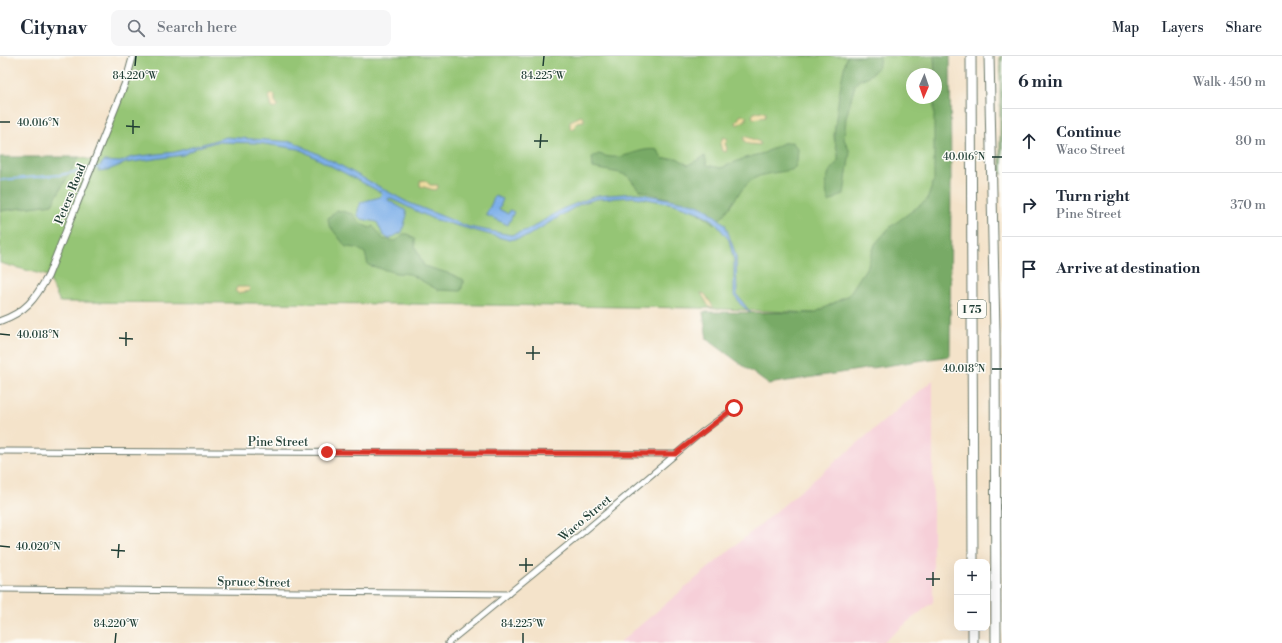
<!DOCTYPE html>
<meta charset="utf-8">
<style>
:root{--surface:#fff;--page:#f6f6f7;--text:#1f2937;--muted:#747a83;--line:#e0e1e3}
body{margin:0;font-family:"Libre Bodoni",serif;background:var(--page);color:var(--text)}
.controls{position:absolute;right:12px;bottom:12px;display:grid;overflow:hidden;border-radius:8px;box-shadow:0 4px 16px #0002}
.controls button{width:36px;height:36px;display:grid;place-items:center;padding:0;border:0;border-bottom:1px solid var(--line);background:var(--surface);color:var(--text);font:20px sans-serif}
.compass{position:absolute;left:906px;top:12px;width:36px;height:36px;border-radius:50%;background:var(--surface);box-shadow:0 4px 16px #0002;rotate:182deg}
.stop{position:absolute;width:12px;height:12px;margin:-9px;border:3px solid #d93025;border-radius:50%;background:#fff}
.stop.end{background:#d93025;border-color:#fff;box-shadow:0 1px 4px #0008}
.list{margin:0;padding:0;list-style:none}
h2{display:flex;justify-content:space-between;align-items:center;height:52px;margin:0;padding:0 16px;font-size:17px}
h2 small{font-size:13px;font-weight:400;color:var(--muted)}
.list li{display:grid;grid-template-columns:26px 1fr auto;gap:12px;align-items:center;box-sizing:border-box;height:64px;padding:0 16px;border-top:1px solid var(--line)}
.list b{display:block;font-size:15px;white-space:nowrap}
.list p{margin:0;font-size:13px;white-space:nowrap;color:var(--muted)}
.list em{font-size:13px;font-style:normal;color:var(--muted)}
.icon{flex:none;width:22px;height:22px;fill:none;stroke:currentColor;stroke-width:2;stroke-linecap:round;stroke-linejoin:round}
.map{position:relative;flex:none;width:1002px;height:587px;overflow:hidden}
header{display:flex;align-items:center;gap:24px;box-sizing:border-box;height:56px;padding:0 20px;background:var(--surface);border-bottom:1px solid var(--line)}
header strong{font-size:19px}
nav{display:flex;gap:22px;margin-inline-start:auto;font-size:14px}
.search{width:280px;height:36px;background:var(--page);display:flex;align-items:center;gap:10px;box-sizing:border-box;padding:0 14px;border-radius:8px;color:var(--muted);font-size:15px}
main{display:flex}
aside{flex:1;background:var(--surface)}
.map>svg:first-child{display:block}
</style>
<header>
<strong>Citynav</strong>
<div class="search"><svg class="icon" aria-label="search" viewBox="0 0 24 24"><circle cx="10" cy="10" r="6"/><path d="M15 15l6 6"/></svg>Search here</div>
<nav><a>Map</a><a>Layers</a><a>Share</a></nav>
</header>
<main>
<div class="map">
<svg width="1002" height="587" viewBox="0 0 1002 587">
<rect width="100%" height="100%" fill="#fdfcf7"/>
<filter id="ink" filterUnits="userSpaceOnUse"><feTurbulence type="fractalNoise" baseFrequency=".025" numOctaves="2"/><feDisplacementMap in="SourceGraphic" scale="8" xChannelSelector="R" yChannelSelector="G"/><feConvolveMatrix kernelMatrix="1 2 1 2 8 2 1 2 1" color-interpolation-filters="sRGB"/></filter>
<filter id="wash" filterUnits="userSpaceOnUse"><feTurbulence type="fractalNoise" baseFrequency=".012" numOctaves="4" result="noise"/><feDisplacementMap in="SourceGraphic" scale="16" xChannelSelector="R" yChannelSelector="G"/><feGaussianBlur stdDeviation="0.9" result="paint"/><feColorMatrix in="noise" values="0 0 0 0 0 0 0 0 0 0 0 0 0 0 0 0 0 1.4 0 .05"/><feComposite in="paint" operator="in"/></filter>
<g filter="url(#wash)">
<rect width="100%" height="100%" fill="#f4e3ca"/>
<path fill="#f6cfd8" d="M 933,324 L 933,546 L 882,587 L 619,587 Z"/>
<path fill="#95c574" stroke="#5a8154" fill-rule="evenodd" d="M 133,0 L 942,0 L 940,126 L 905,209 L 815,257 L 698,252 L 411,248 L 60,246 L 48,220 L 0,207 L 0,155 L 52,148 L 79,101 L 95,105 ZM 912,18 L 936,18 L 936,42 L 912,42 Z"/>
<g fill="#78aa66" stroke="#4c744d">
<path d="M 847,0 L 880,0 C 880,13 871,21 859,24 L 855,29 L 846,62 L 844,83 L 850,96 L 844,138 L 829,146 C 825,138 825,121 831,113 C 833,110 837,108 838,104 C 839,96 834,87 834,79 C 837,53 840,26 847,0 Z"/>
<path d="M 934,0 L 950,0 L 951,125 L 950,300 L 768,328 L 707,283 L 703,256 L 814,257 L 848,240 L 868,209 L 875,188 L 890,171 L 927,144 L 934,124 L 934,42 L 936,42 Z"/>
<path d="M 1000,0 L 1002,0 L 1002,119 L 1000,115 Z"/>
<path d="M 792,86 L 798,93 L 797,106 L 794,113 C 783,117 766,116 755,122 C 737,133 730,157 714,168 L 697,156 L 674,144 L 639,134 L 628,120 L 620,117 L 593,112 L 592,101 L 599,98 C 624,108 636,90 658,94 L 662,103 L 677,102 L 688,109 L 705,100 L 707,109 L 721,112 L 745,102 L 764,97 L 783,87 Z"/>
<path d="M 0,101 L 79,101 L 52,148 L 0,155 Z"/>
<path d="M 337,154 L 353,158 C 358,165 362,170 371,172 L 373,170 L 383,183 L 396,185 L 403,178 L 408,178 L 415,183 L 415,190 L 424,210 L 451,218 L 464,224 L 461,235 L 438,234 L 410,218 L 396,217 L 368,209 L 365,197 L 357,192 L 346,191 L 329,169 L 328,162 Z"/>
</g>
<g fill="#eeda9e" stroke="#868c69">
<path d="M 272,38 L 275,39 L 275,45 L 278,49 L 275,53 L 272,52 L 269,40 Z"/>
<path d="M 761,55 L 766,57 L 765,61 L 754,63 L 752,60 L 754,57 Z"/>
<path d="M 743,59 L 746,60 L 746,64 L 737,69 L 736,67 L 740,60 Z"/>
<path d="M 581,60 L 584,62 L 584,65 L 577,66 L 574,73 L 570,73 L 570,65 Z"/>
<path d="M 744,80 L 760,86 L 760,89 L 748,88 L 744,85 Z"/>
<path d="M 723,81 L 728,83 L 725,88 L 727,92 L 726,96 L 722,95 L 720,88 Z"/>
<path d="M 425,124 L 430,129 L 438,129 L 438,132 L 434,134 L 420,130 L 420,125 Z"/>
<path d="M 237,231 L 249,231 L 250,235 L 238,237 L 235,235 Z"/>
<path d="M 701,237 L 705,238 L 714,252 L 709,251 Z"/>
</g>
<g fill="#7dafe9" stroke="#4e768e">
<path d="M 226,81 L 294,86 L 336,107 L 407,146 L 469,171 L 511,179 L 530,173 L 562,153 L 595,140 L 637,137 L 695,148 L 708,154 L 725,168 L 736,199 L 737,239 L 751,257 L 740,248 L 734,238 L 734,205 L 729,184 L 713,164 L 698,156 L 674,148 L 635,141 L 596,143 L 580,148 L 526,181 L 509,184 L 433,163 L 389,142 L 388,144 L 405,154 L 407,159 L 402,176 L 389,183 L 383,179 L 377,166 L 362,163 L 358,160 L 358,154 L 361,146 L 380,141 L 382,137 L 299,93 L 257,87 L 216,86 L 198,91 L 183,99 L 126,107 L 108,114 L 98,115 L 99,111 L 104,105 L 120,106 L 132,101 L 175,96 Z"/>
<path d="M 495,140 L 503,143 L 499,153 L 508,158 L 510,154 L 514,156 L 508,169 L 486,159 Z"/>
</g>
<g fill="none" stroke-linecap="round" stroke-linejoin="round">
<path stroke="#7dafe9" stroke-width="2" d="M 0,124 L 60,119 L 99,111"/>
</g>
</g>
<g filter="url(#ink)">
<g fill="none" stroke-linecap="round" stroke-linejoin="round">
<defs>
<g id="minor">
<path d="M 0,395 L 675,398"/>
<path d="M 0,533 L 508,538"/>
<path d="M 448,587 L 580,479 L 702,376 L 734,352"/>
</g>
<path id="tertiary" d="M 0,265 C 26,256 35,243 48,220 L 126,25 L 133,0"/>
<g id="motorway">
<path d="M 971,0 L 973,506"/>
<path d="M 989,0 L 995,276 L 996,587"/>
<path d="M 973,587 L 973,572"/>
</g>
</defs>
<use href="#minor" stroke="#6a7768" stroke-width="7"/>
<use href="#tertiary" stroke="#6a7768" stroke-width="8"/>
<use href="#motorway" stroke="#6a7768" stroke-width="11"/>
<use href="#minor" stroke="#fff" stroke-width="5"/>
<use href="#tertiary" stroke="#fff" stroke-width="6"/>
<use href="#motorway" stroke="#fff" stroke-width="9"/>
</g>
</g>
<g fill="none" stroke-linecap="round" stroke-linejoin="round" filter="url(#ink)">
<path stroke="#d93025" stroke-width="5" d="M 327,396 L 675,398 L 734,352"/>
</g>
<path fill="none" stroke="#1f3d34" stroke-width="1.5" d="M 135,10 L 136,0M 543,10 L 544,0M 0,66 L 10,66M 126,70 L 140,71M 133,78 L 133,64M 534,85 L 548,85M 540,92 L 541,78M 992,101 L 1002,101M 0,278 L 10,279M 119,282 L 133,283M 126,290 L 126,276M 526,297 L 540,297M 533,304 L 533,290M 992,313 L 1002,313M 0,490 L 10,491M 111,494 L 125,495M 118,502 L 119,488M 519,509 L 533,509M 526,516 L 526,502M 926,523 L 940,523M 933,530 L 933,516M 115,587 L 116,577M 523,587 L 523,577"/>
<g text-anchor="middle" stroke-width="3" stroke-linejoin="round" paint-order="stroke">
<rect fill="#fdfcf7" stroke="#62766e" stroke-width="1" x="958" y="244" width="28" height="18" rx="3"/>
<g font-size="11" font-weight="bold" fill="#1f3d34">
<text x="972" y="257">I 75</text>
</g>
<g font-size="12" fill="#1f3d34" stroke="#fdfcf7">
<text transform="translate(70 138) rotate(-68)" y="4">Peters Road</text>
<text x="278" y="390">Pine Street</text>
<text transform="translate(585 462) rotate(-40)" y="4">Waco Street</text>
<text transform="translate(254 526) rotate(1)" y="4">Spruce Street</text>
</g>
</g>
<g font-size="10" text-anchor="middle" fill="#1f3d34" stroke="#fdfcf7" stroke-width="3" stroke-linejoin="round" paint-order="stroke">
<text x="135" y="23">84.220°W</text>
<text x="543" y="23">84.225°W</text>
<text x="38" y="70">40.016°N</text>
<text x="964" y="104">40.016°N</text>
<text x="38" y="282">40.018°N</text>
<text x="964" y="316">40.018°N</text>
<text x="38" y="494">40.020°N</text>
<text x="116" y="571">84.220°W</text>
<text x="523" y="571">84.225°W</text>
</g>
</svg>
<div class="controls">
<button>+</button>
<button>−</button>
</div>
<svg class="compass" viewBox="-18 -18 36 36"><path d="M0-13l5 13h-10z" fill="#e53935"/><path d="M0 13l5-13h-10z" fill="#747a83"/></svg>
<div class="stop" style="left:734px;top:352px"></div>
<div class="stop end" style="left:327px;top:396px"></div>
</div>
<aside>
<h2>6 min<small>Walk · 450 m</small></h2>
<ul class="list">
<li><svg class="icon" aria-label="ahead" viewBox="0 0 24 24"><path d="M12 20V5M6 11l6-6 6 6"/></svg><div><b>Continue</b><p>Waco Street</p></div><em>80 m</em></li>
<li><svg class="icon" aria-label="right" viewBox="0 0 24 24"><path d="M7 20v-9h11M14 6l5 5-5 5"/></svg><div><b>Turn right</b><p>Pine Street</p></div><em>370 m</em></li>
<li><svg class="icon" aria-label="arrive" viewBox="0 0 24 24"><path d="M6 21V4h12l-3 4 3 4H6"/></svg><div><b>Arrive at destination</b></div></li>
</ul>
</aside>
</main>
